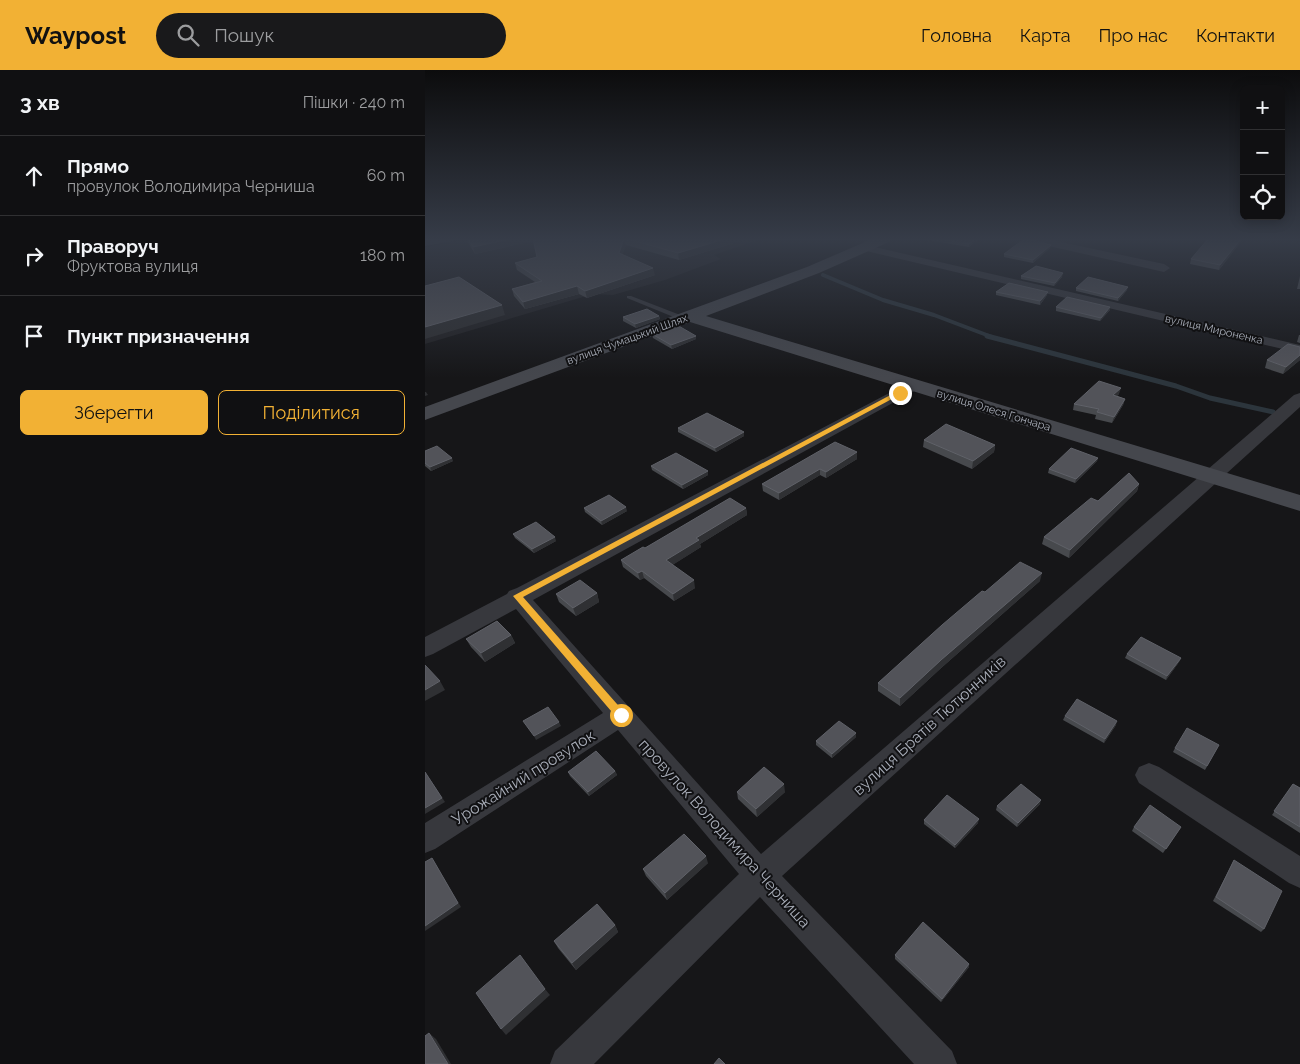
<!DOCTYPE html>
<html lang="uk">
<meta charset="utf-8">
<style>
:root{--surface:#101012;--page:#19191b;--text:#f1f3f6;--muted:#9c9d9f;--line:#303032;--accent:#f2b134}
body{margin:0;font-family:Raleway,sans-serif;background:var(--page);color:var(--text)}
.controls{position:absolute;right:15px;top:15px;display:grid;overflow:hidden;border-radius:8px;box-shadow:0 2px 12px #0003}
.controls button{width:45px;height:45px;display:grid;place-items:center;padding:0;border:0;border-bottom:1px solid var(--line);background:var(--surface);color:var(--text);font:25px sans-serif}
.stop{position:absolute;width:15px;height:15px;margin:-11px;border:4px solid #f2b134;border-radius:50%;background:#fff}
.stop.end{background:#f2b134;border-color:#fff;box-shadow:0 1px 5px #0008}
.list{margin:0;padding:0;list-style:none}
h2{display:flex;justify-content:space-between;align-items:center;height:65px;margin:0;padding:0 20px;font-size:21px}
h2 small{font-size:16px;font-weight:400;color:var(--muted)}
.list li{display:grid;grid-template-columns:32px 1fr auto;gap:15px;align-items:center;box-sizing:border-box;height:80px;padding:0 20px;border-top:1px solid var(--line)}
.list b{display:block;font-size:19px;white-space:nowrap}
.list p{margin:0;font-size:16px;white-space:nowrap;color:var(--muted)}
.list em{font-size:16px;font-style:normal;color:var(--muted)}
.actions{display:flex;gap:10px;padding:15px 20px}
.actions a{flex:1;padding:11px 0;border:1px solid var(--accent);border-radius:8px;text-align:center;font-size:18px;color:var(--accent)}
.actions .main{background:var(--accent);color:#111}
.icon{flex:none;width:28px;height:28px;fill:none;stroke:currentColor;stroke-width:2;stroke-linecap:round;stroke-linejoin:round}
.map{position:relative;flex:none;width:875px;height:994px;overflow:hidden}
header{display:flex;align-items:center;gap:30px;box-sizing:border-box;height:70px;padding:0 25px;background:var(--accent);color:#111}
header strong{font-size:24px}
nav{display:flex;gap:28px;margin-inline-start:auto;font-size:18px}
.search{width:350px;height:45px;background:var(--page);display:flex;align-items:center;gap:12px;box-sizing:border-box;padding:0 18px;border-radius:28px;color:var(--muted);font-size:19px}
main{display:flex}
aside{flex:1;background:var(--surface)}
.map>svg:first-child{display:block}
</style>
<header>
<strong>Waypost</strong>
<div class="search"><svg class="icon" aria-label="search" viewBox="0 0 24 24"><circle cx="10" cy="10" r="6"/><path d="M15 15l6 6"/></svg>Пошук</div>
<nav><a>Головна</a><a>Карта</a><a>Про нас</a><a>Контакти</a></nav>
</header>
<main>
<aside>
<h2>3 хв<small>Пішки · 240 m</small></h2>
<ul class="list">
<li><svg class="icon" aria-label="ahead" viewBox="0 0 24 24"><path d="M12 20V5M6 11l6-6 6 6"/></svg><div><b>Прямо</b><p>провулок Володимира Черниша</p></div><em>60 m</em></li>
<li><svg class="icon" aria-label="right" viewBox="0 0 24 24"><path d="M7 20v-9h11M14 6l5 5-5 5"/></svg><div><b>Праворуч</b><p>Фруктова вулиця</p></div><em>180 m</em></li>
<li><svg class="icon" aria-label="arrive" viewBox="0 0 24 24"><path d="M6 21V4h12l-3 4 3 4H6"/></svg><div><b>Пункт призначення</b></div></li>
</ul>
<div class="actions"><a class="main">Зберегти</a><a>Поділитися</a></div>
</aside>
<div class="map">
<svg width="875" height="994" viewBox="0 0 875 994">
<rect width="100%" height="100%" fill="#161618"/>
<path fill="#222225" d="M 44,169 L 336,169 L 289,185 L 296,189 L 240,210 L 188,225 L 168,224 L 0,274 L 0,177 Z"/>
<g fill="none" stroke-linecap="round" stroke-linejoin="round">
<path stroke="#2c353c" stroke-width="4" d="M 398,205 L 458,230 L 509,245 L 567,267"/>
<path stroke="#2c353c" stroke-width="5" d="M 562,266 L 751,316 L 785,328 L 848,342"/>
<path fill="#37383d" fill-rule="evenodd" d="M 202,226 L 206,226 L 263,248 L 256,250 L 202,228 Z"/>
<g fill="#37383d" fill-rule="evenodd">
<path d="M 30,169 L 28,171 L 0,176 L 0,170 Z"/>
<path d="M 600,169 L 622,169 L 739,194 L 745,198 L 739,202 L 606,172 Z"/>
<path d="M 441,175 L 875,275 L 875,283 L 437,180 L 435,178 L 437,176 Z"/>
<path d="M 489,310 L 495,312 L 497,315 L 495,318 L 108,530 L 336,784 L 869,325 L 875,323 L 875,337 L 357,806 L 527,981 L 532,994 L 489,994 L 335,827 L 169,994 L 125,994 L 130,981 L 314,804 L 193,660 L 10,779 L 0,783 L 0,753 L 178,643 L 91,539 L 8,584 L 0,587 L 0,567 L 82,524 L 84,521 L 92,518 Z"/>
<path d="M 724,693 L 734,697 L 875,786 L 875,818 L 864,813 L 714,713 L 710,705 L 714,697 Z"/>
</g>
<path fill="#45474d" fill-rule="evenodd" d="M 447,169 L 466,169 L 464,172 L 394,203 L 281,246 L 875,425 L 875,441 L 265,252 L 0,350 L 0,337 L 382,197 Z"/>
</g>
<g fill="#47494d">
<path d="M 41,169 L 322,169 L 254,190 L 201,175 L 197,185 L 230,205 L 162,228 L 154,224 L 100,239 L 89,226 L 87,219 L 110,212 L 92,200 L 90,193 L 112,187 L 108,171 L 50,184 Z"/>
<path d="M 496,169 L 553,169 L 544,177 Z"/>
<path d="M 783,169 L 818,169 L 794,200 L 765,194 L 766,189 Z"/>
<path d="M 626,175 L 625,178 L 608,193 L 579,187 L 579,184 Z"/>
<path d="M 596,206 L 637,207 L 629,216 L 596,209 Z"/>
<path d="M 875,206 L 875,219 L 872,219 Z"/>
<path d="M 651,218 L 702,220 L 693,231 L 651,221 Z"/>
<path d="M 571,222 L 622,225 L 615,235 L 571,225 Z"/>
<path d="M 631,237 L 685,240 L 675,251 L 631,241 Z"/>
<path d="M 234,246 L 235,249 L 211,258 L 198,251 L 198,247 Z"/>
<path d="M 227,264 L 271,266 L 271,269 L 247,279 L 228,268 Z"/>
<path d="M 874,265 L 875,265 L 875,273 L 872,272 Z"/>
<path d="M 875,277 L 875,290 L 858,304 L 840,298 L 842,290 Z"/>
<path d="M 694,324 L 692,326 L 700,329 L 698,335 L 687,353 L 670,349 L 671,345 L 648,340 L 649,334 Z"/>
<path d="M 253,358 L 319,366 L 291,382 L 253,362 Z"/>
<path d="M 499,370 L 570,375 L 569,382 L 547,399 L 498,377 Z"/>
<path d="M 0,381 L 28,391 L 6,401 L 0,396 Z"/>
<path d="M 432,382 L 432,389 L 401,408 L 395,405 L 354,430 L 338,421 L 337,414 Z"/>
<path d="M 673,388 L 672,391 L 650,413 L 623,403 L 624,399 Z"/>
<path d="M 226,396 L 283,405 L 258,419 L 227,400 Z"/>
<path d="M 714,414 L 712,421 L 644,488 L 617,474 L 619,467 L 673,431 Z"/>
<path d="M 159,438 L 202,441 L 177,455 L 160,442 Z"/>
<path d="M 321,438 L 322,445 L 275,474 L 276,477 L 247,495 L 270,518 L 249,531 L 219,508 L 215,510 L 198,497 L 196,490 L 220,478 Z"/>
<path d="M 88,464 L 131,471 L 109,483 L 90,468 Z"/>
<path d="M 615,511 L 515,599 L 475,636 L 453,621 L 453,613 L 560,522 Z"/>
<path d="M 172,523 L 174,532 L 151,546 L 134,532 L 131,524 Z"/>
<path d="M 86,565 L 90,573 L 60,592 L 46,577 L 41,569 Z"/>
<path d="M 702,584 L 756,588 L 754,592 L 741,610 L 700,588 Z"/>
<path d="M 640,646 L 691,655 L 679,673 L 638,650 Z"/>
<path d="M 431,667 L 407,688 L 391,675 L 391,671 Z"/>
<path d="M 794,675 L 780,700 L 748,682 L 750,678 Z"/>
<path d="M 190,701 L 192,705 L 164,726 L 145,706 L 143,702 Z"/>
<path d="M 868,714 L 875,718 L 875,763 L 847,745 Z"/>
<path d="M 312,722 L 360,722 L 332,747 L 313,729 Z"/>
<path d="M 615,734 L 592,757 L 571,740 L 572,736 Z"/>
<path d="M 499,750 L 553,753 L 530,778 L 499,754 Z"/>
<path d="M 709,757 L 756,757 L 738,783 L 707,761 Z"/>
<path d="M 809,790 L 839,859 L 836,862 L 788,831 Z"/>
<path d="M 283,793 L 242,830 L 221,806 L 218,799 Z"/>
<path d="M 190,855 L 193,862 L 151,900 L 133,878 L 129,871 Z"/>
<path d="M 470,885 L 544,894 L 544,897 L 516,932 L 470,889 Z"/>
</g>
<g fill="#2f3033">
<path d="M 85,169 L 108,169 L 108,171 L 50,184 L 48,177 Z"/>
<path d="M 199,169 L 201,175 L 195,190 L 194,183 Z"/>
<path d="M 300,169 L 322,169 L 254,190 L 253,183 Z"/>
<path d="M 550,169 L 553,169 L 544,177 L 544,174 Z"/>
<path d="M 816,169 L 818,169 L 794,200 L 795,195 Z"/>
<path d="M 626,175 L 625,178 L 608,193 L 608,190 Z"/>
<path d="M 228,198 L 230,205 L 162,228 L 160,221 Z"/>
<path d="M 638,203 L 637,207 L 629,216 L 630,213 Z"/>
<path d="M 152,216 L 154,224 L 100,239 L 98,232 Z"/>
<path d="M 703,217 L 702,220 L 693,231 L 693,228 Z"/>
<path d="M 623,222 L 622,225 L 615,235 L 615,231 Z"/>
<path d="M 77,235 L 80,245 L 0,269 L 0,257 Z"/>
<path d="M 685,237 L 685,240 L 675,251 L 676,248 Z"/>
<path d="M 234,246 L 235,249 L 211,258 L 210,254 Z"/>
<path d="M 271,266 L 271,269 L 247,279 L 246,275 Z"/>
<path d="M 875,285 L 875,290 L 858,304 L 861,297 Z"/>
<path d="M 696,318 L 694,324 L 687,331 L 688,325 Z"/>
<path d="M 0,322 L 1,322 L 3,325 L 0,326 Z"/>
<path d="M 700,329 L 698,335 L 687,353 L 689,347 Z"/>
<path d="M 319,362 L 319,366 L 291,382 L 290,378 Z"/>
<path d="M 570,375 L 569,382 L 547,399 L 548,391 Z"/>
<path d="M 432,382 L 432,389 L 401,408 L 401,402 Z"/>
<path d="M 27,388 L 28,391 L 6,401 L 5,397 Z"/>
<path d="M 673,388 L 672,391 L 650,413 L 651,409 Z"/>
<path d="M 395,399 L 395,405 L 354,430 L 354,423 Z"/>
<path d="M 283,401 L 283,405 L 258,419 L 257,415 Z"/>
<path d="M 714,414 L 712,421 L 644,488 L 645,480 Z"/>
<path d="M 201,437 L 202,441 L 177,455 L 176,451 Z"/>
<path d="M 321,438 L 322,445 L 275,474 L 276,477 L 243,498 L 241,490 L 271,468 Z"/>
<path d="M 130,467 L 131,471 L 109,483 L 107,479 Z"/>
<path d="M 217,501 L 219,508 L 215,510 L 213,503 Z"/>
<path d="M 617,503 L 615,511 L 515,599 L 475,636 L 475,628 L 516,590 Z"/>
<path d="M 269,510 L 270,518 L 249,531 L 248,524 Z"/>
<path d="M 172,523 L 174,532 L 151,546 L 148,538 Z"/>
<path d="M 86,565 L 90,573 L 60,592 L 56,583 Z"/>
<path d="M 756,588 L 754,592 L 741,610 L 742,606 Z"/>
<path d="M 15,611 L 20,620 L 0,631 L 0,620 Z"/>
<path d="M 692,651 L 691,655 L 679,673 L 680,669 Z"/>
<path d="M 134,652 L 136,656 L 111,670 L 109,666 Z"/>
<path d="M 431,663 L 431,667 L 407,688 L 407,684 Z"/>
<path d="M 190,701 L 192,705 L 164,726 L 163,722 Z"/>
<path d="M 1,703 L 20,732 L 0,744 L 0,738 Z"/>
<path d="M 359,714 L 360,722 L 332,747 L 331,739 Z"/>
<path d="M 616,730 L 615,734 L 592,757 L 593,753 Z"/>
<path d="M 554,749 L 553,753 L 530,778 L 530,775 Z"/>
<path d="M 281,786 L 283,793 L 242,830 L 240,823 Z"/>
<path d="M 7,788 L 36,837 L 0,861 L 0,856 Z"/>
<path d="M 190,855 L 193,862 L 151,900 L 147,893 Z"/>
<path d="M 544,894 L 544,897 L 516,932 L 517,929 Z"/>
<path d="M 120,919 L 125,925 L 81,965 L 76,959 Z"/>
<path d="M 4,963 L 11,969 L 26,994 L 23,994 Z"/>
</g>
<g fill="#525359" stroke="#5f6168">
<path d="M 43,169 L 85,169 L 48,177 Z"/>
<path d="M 108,169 L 199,169 L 194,183 L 228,198 L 160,221 L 152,216 L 98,232 L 87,219 L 117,211 L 90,193 L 112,187 Z"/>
<path d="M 203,169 L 300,169 L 253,183 Z"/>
<path d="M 514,169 L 550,169 L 544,174 Z"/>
<path d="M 599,169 L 604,169 L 626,175 L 608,190 L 579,184 Z"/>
<path d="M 783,169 L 816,169 L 795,195 L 766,189 Z"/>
<path d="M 611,196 L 638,203 L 630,213 L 596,206 Z"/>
<path d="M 34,207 L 77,235 L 0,257 L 0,216 Z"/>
<path d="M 663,207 L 703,217 L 693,228 L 651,218 Z"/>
<path d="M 584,213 L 623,222 L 615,231 L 571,222 Z"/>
<path d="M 642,227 L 685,237 L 676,248 L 631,237 Z"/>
<path d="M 222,239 L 234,246 L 210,254 L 198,247 Z"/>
<path d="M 252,255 L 271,266 L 246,275 L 227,264 Z"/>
<path d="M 863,274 L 875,277 L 875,285 L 861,297 L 842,290 Z"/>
<path d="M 674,311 L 696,318 L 688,325 L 700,329 L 689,347 L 672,342 L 674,339 L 649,334 Z"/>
<path d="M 282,343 L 319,362 L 290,378 L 253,358 Z"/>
<path d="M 521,354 L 570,375 L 548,391 L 499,370 Z"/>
<path d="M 410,372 L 432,382 L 401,402 L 395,399 L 354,423 L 337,414 Z"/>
<path d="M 12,376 L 27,388 L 5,397 L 0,393 L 0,381 Z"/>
<path d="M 646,378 L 673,388 L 651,409 L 624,399 Z"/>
<path d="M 251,383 L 283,401 L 257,415 L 226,396 Z"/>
<path d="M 704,403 L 714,414 L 645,480 L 619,467 L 666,428 L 673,431 Z"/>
<path d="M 184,425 L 201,437 L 176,451 L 159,438 Z"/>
<path d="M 305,428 L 321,438 L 271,468 L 274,470 L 241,490 L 269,510 L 248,524 L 217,501 L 213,503 L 196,490 L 218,477 L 220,478 Z"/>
<path d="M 111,452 L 130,467 L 107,479 L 88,464 Z"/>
<path d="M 595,492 L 617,503 L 516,590 L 475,628 L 453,613 L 517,555 L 557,521 L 560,522 Z"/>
<path d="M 155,510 L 172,523 L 148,538 L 131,524 Z"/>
<path d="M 72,551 L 86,565 L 56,583 L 41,569 Z"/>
<path d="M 716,567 L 756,588 L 742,606 L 702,584 Z"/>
<path d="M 0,595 L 15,611 L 0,620 Z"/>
<path d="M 652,629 L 692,651 L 680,669 L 640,646 Z"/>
<path d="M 123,637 L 134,652 L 109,666 L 98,651 Z"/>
<path d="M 414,651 L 431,663 L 407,684 L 391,671 Z"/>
<path d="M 762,658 L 794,675 L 782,696 L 750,678 Z"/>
<path d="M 171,681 L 190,701 L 163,722 L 143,702 Z"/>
<path d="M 339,697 L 359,714 L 331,739 L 312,722 Z"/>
<path d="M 0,702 L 17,728 L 0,738 Z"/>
<path d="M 596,714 L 616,730 L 593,753 L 572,736 Z"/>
<path d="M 868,714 L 875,718 L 875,757 L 849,741 Z"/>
<path d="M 522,725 L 554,749 L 530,775 L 499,750 Z"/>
<path d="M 725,735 L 756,757 L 741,779 L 709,757 Z"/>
<path d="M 259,764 L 281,786 L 240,823 L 218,799 Z"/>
<path d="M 7,788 L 33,833 L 0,856 L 0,792 Z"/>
<path d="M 809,790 L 857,821 L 839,859 L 791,827 Z"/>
<path d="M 172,834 L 190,855 L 147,893 L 129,871 Z"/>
<path d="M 498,852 L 544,894 L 517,929 L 470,885 Z"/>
<path d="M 95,885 L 120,919 L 76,959 L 51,923 Z"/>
<path d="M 4,963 L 23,994 L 0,994 L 0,966 Z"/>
<path d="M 294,988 L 300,994 L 289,994 Z"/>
</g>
<linearGradient id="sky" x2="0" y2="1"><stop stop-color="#0c0c0d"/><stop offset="0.55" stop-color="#363c48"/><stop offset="1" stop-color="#363c48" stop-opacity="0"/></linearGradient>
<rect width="875" height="308" fill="url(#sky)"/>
<path fill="#f2b134" d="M 473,321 L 478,323 L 98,527 L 199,642 L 199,648 L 192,648 L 88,526 Z"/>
<g text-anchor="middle" stroke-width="4" stroke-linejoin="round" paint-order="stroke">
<g font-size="11" fill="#a8adb8" stroke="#111113">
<text transform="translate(789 259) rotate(13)" y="4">вулиця Мироненка</text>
<text transform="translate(202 269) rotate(-20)" y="4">вулиця Чумацький Шлях</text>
<text transform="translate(569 340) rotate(17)" y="4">вулиця Олеся Гончара</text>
</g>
<g font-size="16" fill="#a8adb8" stroke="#111113">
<text transform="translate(504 655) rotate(-42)" y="6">вулиця Братів Тютюнників</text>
<text transform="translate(98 707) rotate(-32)" y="6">Урожайний провулок</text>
<text transform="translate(300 763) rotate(48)" y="6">провулок Володимира Черниша</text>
</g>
</g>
</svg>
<div class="controls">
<button>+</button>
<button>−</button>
<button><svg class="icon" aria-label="locate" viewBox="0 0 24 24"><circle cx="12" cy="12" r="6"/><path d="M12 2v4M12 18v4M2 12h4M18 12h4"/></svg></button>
</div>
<div class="stop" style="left:196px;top:645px"></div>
<div class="stop end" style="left:475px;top:323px"></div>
</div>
</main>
